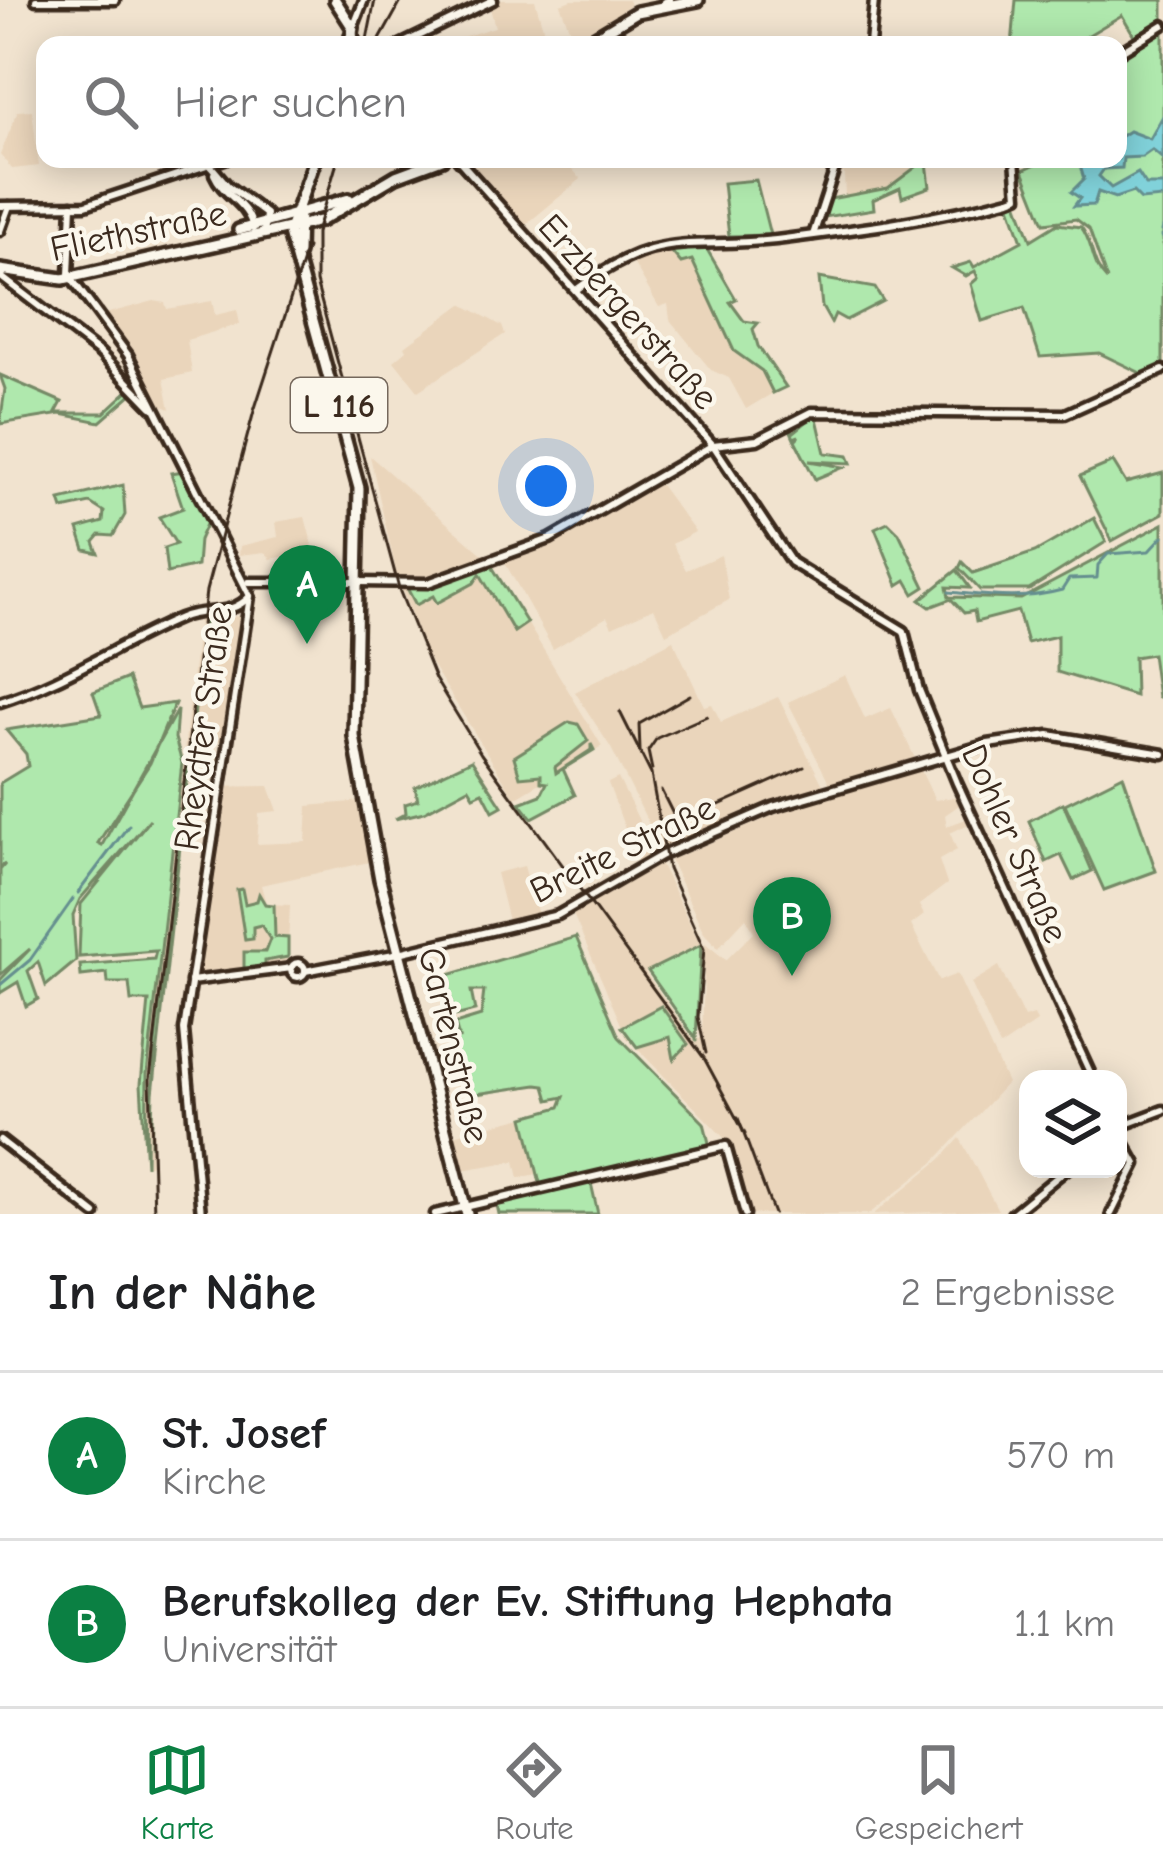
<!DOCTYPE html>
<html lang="de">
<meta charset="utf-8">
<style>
:root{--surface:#fff;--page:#f2f2f2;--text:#202124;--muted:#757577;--line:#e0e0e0;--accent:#0b8043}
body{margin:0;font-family:"Comic Neue",sans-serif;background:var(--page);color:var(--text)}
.controls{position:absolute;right:36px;bottom:36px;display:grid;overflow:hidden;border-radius:24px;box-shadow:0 6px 30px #0003}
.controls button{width:108px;height:108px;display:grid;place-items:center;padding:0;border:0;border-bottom:3px solid var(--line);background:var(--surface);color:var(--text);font:60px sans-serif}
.you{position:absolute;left:546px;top:486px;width:42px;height:42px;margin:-30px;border:9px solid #fff;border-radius:50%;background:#1a73e8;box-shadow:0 0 0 18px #1a73e833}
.badge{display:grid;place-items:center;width:78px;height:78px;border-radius:50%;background:var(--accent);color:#fff;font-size:39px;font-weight:700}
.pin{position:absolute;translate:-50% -99px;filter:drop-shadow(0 3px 6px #0008)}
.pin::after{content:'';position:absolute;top:63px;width:42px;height:36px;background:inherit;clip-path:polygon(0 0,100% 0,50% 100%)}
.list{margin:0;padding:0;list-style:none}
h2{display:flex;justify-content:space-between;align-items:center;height:156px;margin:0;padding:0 48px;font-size:51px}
h2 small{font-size:39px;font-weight:400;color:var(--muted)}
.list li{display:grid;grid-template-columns:78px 1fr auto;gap:36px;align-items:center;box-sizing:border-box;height:168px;padding:0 48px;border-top:3px solid var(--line)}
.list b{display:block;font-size:45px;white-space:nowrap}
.list p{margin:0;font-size:39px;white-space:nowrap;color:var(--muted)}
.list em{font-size:39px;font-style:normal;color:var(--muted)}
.icon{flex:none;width:66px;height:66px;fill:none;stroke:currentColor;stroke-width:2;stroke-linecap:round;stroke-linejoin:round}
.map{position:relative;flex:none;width:1163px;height:1214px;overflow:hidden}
.search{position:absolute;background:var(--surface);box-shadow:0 6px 30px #0003;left:36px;right:36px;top:36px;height:132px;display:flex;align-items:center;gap:30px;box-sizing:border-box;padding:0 42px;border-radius:24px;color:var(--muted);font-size:45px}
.sheet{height:492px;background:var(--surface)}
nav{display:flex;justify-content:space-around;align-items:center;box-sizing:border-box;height:168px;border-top:3px solid var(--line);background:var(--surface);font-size:33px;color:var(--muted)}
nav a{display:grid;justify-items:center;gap:6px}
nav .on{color:var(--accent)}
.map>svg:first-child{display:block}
</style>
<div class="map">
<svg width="1163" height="1214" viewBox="0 0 1163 1214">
<rect width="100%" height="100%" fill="#f1e3cf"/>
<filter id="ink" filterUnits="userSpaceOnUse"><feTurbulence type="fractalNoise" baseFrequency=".00833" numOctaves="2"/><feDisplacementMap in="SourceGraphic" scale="24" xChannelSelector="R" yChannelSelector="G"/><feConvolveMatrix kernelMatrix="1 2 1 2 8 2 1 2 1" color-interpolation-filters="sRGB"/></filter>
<g filter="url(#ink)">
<g fill="#ead5bb">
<path d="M 488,0 L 535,0 L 548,45 L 462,45 L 459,38 L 495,27 Z"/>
<path d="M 572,0 L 628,0 L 630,5 L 570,45 L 574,41 L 560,4 Z"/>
<path d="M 32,110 L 39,166 L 12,169 L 0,155 L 18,111 Z"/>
<path d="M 472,159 L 517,159 L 525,168 L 536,159 L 563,159 L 581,179 L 523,227 L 476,174 Z"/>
<path d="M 842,159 L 1008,159 L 917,159 L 916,167 L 888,188 L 845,197 L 844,173 L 837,174 Z"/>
<path d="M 662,250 L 671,251 L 682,263 L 692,260 L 733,351 L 762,373 L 773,393 L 746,409 L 729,378 L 711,370 L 670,320 L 668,304 L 659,307 L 632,261 Z"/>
<path d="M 154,301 L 165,303 L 167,309 L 212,301 L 215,315 L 237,310 L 240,324 L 187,340 L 192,373 L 164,379 L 170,409 L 161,405 L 105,314 Z"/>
<path d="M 462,304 L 502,326 L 505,334 L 418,391 L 394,361 L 407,350 L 405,346 Z"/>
<path d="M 370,456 L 487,558 L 431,577 L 398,580 Z"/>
<path d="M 658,482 L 695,532 L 672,544 L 686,570 L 721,555 L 729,600 L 666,634 L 654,608 L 612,627 L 607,617 L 553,649 L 504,561 L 571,536 Z"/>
<path d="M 305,517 L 314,551 L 271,559 L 265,552 L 239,555 L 240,546 L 278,537 L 276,522 Z"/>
<path d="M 492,565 L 602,746 L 515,798 L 426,655 L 401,587 L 428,586 Z"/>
<path d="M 200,611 L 206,617 L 243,616 L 223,742 L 192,737 L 191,730 L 151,1084 L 153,1163 L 147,1166 L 147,1074 Z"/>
<path d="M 673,640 L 704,706 L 712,704 L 721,722 L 778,697 L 823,785 L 663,852 L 611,748 L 575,692 Z"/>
<path d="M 845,675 L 865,719 L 891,708 L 935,800 L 960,796 L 962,803 L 945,815 L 947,826 L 969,818 L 971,823 L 950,833 L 957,850 L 939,860 L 947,884 L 919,905 L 924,915 L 911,925 L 939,981 L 957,974 L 1007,1083 L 933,1163 L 869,1214 L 751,1214 L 733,1147 L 627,1038 L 572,912 L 641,872 L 608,783 L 618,778 L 700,944 L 645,972 L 694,1040 L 702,1038 L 705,943 L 726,960 L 754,932 L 746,918 L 718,948 L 704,933 L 670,860 L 833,790 L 788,702 Z"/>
<path d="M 269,786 L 278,811 L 259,813 L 257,844 L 306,842 L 308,806 L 362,801 L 374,861 L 261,885 L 266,904 L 290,905 L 287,965 L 197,977 L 224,799 L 207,796 L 209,787 Z"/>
<path d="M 524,866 L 539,918 L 509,925 L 496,873 Z"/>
<path d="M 999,966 L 1024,1018 L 1034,1015 L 1037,1022 L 1000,1047 L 971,983 Z"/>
<path d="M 524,1117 L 537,1174 L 519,1178 L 515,1161 L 462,1170 L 454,1135 Z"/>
<path d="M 960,1138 L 998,1210 L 874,1214 L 941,1159 Z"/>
</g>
<g fill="#afe8ad" stroke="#758966" stroke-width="3">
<path d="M 1016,0 L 1163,0 L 1163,365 L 1143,374 L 1099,353 L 1040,357 L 1024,308 L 982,321 L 971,284 L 978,278 L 975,271 L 966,276 L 952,268 L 971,262 L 974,267 L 1022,241 L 1009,203 L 1017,202 L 1031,240 L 1057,224 L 1081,227 C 1094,243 1090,263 1107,280 L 1089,229 L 1076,219 L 1044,223 L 1023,170 L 1047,159 L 1118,159 L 1118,54 L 1136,39 L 1122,15 L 1082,39 L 1085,45 L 1012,45 Z"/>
<path d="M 916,161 L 927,162 L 930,187 L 902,197 L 900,188 L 873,200 L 874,209 L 825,217 L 830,199 L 888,188 L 916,167 Z"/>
<path d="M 756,180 L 770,235 L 729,236 L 723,183 Z"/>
<path d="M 705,246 L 736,299 L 730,302 L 744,321 L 758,323 L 753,329 L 758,346 L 786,387 L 773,393 L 762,371 L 734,351 L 692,260 L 681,263 L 671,251 L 662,250 Z"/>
<path d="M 819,278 L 875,288 L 883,301 L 846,320 L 835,314 L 831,323 L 822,307 Z"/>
<path d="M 0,375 L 62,402 L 56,413 L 104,413 L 130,389 L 133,393 L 100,422 L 61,414 L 0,424 L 5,389 Z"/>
<path d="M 816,414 L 825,453 L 848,456 L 851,463 L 809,461 L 844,467 L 815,479 L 795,440 L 799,436 L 794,438 L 790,429 L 794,432 Z"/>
<path d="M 1113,462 L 1126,483 L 1163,473 L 1163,513 L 1112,541 L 1080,476 Z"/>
<path d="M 184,471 L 208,520 L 199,540 L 197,566 L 167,573 L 164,548 L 176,544 L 159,517 L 183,508 L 171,473 Z"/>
<path d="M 123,485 L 125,515 L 113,536 L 100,535 L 94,542 L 98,553 L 85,550 L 78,529 L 103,522 L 104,512 L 90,503 L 63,509 L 60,500 Z"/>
<path d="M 1094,518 L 1106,542 L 1029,590 L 980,590 L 959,568 L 962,562 L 973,573 L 1035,552 Z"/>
<path d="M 888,522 L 899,533 L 925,587 L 914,594 L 906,580 L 898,585 L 875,528 Z"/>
<path d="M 1163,524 L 1163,697 L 1158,697 L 1152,654 L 1134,657 L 1135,696 L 1057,672 L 1057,636 L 1027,643 L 1018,611 L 976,622 L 974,611 L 964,613 L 951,599 L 930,607 L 920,600 L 957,570 L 970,588 L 947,587 L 949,597 L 1021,599 Z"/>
<path d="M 491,565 L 527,623 L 514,632 L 480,574 L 474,583 L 437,603 L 433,596 L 416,605 L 407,588 Z"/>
<path d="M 205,617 L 152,1103 L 151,1147 L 155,1043 Z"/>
<path d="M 128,678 L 139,708 L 175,703 L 150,763 L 98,843 L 102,845 L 177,710 L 175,738 L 182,763 L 147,1074 L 146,1166 L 141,1084 L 149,1001 L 131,1001 L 129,983 L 108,983 L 107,973 L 81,976 L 80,965 L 154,959 L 156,951 L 79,957 L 81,904 L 150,819 L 80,899 L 73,915 L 76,961 L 46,986 L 38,962 L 28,971 L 38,999 L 26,1006 L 18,982 L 0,993 L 0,980 L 30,949 L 0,975 L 0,870 L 5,864 L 0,867 L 0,783 L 28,766 L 26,754 L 6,730 L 101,715 L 93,692 Z"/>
<path d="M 569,722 L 578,724 L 588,741 L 555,767 L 556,773 L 591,750 L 591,744 L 594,750 L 563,769 L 575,795 L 532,818 L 520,803 L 541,795 L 547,783 L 541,782 L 541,775 L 520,777 L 514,757 Z"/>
<path d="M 472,760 L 502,806 L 493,811 L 483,792 L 474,796 L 469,788 L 424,812 L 395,819 L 406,813 L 405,804 L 418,800 L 415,787 Z"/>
<path d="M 1123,775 L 1156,871 L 1104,890 L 1065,804 Z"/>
<path d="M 1063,803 L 1092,871 L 1073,880 L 1061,855 L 1046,862 L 1029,821 Z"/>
<path d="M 242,889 L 245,904 L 257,901 L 259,894 L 265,904 L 274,905 L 275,937 L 288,938 L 288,957 L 265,961 L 265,969 L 244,971 L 244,952 L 265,952 L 270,939 L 261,925 L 253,927 L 253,939 L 245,940 L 237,890 Z"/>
<path d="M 576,937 L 619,1037 L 704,1123 L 710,1147 L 541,1187 L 524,1117 L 560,1107 L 564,1097 L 549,1100 L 545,1086 L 537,1085 L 469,1095 L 450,1041 L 459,1038 L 455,1024 L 481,1016 L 484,991 L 471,991 L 475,1011 L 455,1016 L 445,976 Z"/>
<path d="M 701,945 L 696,1039 L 648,971 Z"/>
<path d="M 661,1006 L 688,1044 L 674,1059 L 670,1037 L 637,1047 L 622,1027 Z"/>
<path d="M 591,1183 L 598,1214 L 499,1214 L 497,1205 Z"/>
</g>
<path fill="#81d2da" stroke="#658f8f" stroke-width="3" d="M 1163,116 L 1163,159 L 1152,150 L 1142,157 L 1123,158 L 1122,168 L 1104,169 L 1099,176 L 1111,188 L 1138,173 L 1146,185 L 1163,185 L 1163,198 L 1141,200 L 1133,192 L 1115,198 L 1098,192 L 1094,205 L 1074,206 L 1080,198 L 1071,192 L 1084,179 L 1078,159 L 1118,159 L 1118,138 L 1129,131 L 1150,139 Z"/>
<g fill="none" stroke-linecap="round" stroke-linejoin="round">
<g stroke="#658f8f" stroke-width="3">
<path d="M 1162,231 L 1163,227"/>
<path d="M 1162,236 L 1163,238"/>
<path d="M 949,592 C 990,596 1022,601 1062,590 L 1069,579 L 1097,578 L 1098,565 L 1108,554 L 1149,551 L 1163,536"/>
<path d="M 78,893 L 129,825"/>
<path d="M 0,985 L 30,960 L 73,899"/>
</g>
<defs>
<g id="tertiary">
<path d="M 664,2 L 670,0"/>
<path d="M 355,45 L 353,28 L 364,0"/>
<path d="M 400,45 L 493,0"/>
<path d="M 870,45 L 874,0"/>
<path d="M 1118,53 L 1163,25"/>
<path d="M 210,165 L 228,186 L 266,214 L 264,230"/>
<path d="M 214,174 C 224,197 249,203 253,229"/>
<path d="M 0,206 L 86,205 L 225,159"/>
<path d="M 0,231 L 9,206"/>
<path d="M 813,235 L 838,159"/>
<path d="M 69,275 L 72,205"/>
<path d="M 576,290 C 661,226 689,251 784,239 C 861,229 936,219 1010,199 L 1018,196 L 1015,159"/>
<path d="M 359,582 L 428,583 L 550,539 L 713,445 L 757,440 L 812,412 L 1065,414 L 1163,370"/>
<path d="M 0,702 C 65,682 118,644 180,618 C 205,607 230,618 250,596"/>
<circle cx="298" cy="970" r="7"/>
<path d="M 305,971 L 399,953"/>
<path d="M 191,981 L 292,968"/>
<path d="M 1118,1127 L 1163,1110"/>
<path d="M 0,1140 L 95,1214"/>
<path d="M 435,1214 L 465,1207"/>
<path d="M 1012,1214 L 1067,1169"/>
</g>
<g id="secondary">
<path d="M 36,0 L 115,0"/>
<path d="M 458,159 L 713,445 L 791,562 L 904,631 L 919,690 L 957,783 L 1093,1079"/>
<path d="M 0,276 L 100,353 L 152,407"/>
<path d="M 71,278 L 128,355 L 250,596 L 184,1030 L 201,1214"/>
<path d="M 249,582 L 355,582"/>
<path d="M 399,953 L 558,915 L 662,855 L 773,807 L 988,744 L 1049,735 L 1163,754"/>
<path d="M 465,1207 L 726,1146 L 745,1214"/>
<path d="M 1111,1214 L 1136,1164 L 1118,1132"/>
</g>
<g id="primary">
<path d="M 335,0 L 353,28 L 349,45"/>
<path d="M 582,45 L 637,12 L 698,0"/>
<path d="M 315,159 L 289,233 L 359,488 L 354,736 L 380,879 L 467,1214"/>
<path d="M 239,230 L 349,199"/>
<path d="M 298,253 L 299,210"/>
<path d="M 0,270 L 63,279 L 320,221 L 396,176 L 442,159"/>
</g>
</defs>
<use href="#tertiary" stroke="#3b2a1e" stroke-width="15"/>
<use href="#secondary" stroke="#3b2a1e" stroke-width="15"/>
<use href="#primary" stroke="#3b2a1e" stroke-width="18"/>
<use href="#tertiary" stroke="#fbf7ec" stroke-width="6"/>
<use href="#secondary" stroke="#fbf7ec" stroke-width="6"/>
<use href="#primary" stroke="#fbf7ec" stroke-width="9"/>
<g stroke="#3b2a1e" stroke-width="3">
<path d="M 366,45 L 375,0"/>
<path d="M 377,45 L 402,0"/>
<path d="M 338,159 L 316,233 L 316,282 L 400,592 L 435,679 L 481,754 L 704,1058 L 745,1134"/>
<path d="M 620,712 L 651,774 L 668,869 L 704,949 L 698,1017 L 706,1053"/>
<path d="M 640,751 L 639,724 L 690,695"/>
<path d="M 652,770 L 648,751 L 657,738 L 707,716"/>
<path d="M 661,790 L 673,814 L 690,818 L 804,767"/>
<path d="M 738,1118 L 774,1214"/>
<path d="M 154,1214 L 150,1079 L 206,591 L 254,411 L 307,248"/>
</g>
</g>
</g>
<g text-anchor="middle" stroke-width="9" stroke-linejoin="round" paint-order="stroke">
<rect fill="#fbf7ec" stroke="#75685c" stroke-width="3" x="291" y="378" width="96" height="54" rx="9"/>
<g font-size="33" font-weight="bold" fill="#3b2a1e">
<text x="339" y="417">L 116</text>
</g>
<g font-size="36" fill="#3b2a1e" stroke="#fbf7ec">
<text transform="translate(138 230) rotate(-12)" y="13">Fliethstraße</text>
<text transform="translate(629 311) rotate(48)" y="13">Erzbergerstraße</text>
<text transform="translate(202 728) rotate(-82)" y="13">Rheydter Straße</text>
<text transform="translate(1016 843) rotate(66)" y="13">Dohler Straße</text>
<text transform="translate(622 848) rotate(-26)" y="13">Breite Straße</text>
<text transform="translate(455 1045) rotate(76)" y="13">Gartenstraße</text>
</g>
</g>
</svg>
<div class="controls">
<button><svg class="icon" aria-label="layers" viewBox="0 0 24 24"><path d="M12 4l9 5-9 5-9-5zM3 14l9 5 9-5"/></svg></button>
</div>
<div class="you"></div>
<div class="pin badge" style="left:307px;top:644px">A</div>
<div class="pin badge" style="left:792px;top:976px">B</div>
<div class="search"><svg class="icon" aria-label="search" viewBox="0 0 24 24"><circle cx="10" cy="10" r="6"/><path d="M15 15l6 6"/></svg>Hier suchen</div>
</div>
<section class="sheet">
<h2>In der Nähe<small>2 Ergebnisse</small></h2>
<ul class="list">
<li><span class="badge">A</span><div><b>St. Josef</b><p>Kirche</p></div><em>570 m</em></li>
<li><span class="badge">B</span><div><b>Berufskolleg der Ev. Stiftung Hephata</b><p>Universität</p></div><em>1.1 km</em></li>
</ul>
</section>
<nav>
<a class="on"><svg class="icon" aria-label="map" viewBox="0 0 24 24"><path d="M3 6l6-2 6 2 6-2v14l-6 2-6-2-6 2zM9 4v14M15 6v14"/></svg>Karte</a>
<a><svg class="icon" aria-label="directions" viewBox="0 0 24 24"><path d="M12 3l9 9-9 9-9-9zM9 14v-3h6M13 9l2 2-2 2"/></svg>Route</a>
<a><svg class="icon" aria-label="saved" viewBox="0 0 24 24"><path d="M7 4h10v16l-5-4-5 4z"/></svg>Gespeichert</a>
</nav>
